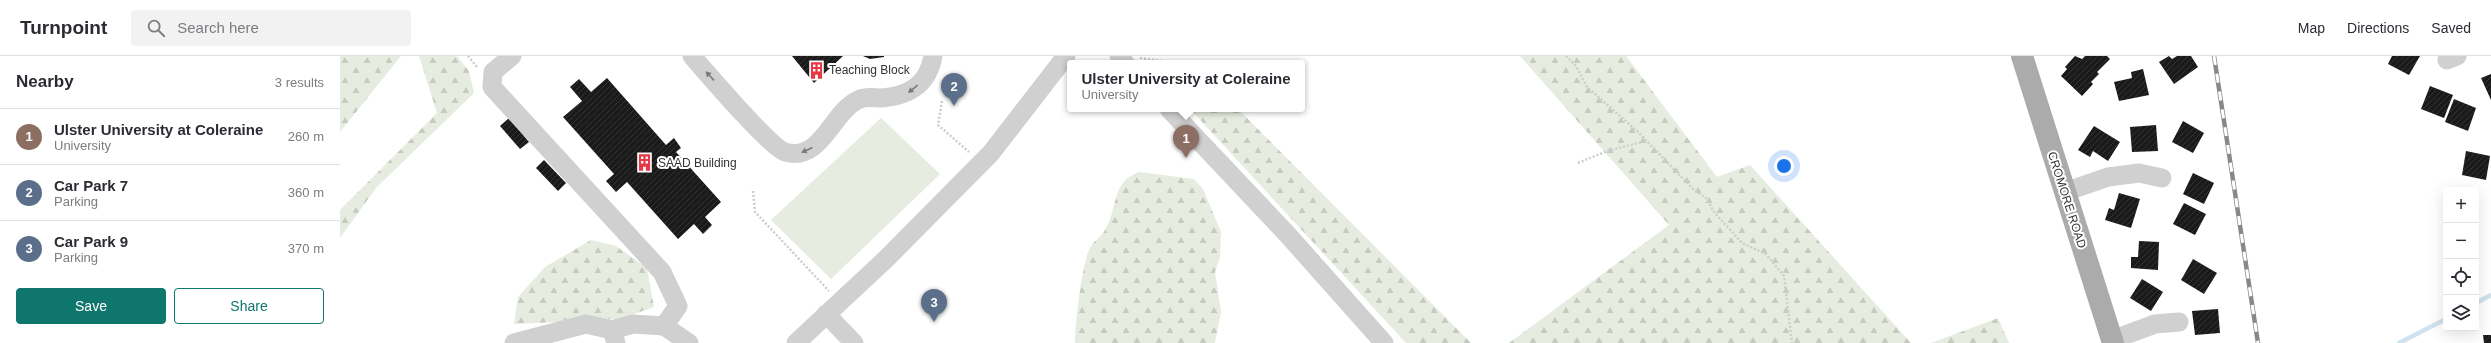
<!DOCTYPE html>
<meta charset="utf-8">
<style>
:root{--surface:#fff;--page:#f2f2f3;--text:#2b2b33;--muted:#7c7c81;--line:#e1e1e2;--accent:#0f766e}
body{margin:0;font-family:Arial,sans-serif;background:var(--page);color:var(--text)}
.controls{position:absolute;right:12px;bottom:12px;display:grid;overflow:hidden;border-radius:4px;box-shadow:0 4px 16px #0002}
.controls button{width:36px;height:36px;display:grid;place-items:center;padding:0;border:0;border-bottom:1px solid var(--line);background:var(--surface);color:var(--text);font:20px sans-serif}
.you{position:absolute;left:1444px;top:110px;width:14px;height:14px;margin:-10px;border:3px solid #fff;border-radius:50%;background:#1a73e8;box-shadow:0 0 0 6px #1a73e833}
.badge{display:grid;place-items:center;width:26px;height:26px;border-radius:50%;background:var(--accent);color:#fff;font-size:13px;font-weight:700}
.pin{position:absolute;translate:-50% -33px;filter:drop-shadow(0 1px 2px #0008)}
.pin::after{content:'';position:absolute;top:21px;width:14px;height:12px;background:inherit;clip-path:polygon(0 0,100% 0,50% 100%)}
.popup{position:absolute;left:727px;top:4px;width:238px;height:52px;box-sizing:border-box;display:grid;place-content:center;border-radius:4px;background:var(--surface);filter:drop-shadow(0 1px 3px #0005);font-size:13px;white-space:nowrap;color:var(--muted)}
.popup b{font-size:15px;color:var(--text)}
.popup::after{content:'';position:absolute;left:50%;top:100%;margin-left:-8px;border:8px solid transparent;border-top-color:var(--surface)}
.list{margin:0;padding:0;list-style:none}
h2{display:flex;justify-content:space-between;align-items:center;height:52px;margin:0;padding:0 16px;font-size:17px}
h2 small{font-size:13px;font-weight:400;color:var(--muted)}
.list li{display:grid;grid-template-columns:26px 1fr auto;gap:12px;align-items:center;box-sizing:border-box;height:56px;padding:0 16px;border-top:1px solid var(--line)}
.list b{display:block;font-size:15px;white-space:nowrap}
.list p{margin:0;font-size:13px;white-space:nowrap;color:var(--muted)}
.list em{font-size:13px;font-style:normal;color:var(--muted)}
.actions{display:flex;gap:8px;padding:12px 16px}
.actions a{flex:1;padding:9px 0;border:1px solid var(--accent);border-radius:4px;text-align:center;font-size:14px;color:var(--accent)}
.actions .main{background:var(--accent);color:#fff}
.icon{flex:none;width:22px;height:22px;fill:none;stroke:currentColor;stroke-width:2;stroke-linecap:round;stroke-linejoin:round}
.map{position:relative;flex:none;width:2151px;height:287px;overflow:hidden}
header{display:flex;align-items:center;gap:24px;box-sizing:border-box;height:56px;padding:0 20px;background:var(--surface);border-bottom:1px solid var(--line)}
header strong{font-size:19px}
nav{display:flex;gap:22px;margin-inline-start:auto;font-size:14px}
.search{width:280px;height:36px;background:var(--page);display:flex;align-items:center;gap:10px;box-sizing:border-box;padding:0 14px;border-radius:4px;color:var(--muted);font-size:15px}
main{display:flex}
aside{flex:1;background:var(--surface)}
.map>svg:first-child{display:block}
</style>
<header>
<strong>Turnpoint</strong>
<div class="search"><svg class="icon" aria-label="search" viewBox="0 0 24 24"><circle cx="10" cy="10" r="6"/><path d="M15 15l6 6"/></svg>Search here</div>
<nav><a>Map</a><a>Directions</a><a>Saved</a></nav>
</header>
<main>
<aside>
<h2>Nearby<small>3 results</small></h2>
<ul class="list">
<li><span class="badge" style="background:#8d6e63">1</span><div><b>Ulster University at Coleraine</b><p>University</p></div><em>260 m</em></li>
<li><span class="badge" style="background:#5c6f8a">2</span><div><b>Car Park 7</b><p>Parking</p></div><em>360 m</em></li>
<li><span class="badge" style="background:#5c6f8a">3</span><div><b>Car Park 9</b><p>Parking</p></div><em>370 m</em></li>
</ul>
<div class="actions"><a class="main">Save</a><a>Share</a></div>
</aside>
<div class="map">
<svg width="2151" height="287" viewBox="0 0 2151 287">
<defs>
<pattern id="forest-firs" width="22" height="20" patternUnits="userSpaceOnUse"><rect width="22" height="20" fill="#e6ecdf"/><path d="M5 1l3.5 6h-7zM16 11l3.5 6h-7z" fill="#c6cbc0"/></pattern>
<pattern id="building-hatch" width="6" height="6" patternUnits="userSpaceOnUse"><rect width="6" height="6" fill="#1a1a1a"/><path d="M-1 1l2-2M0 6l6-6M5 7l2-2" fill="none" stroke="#333"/></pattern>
</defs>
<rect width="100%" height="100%" fill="#fff"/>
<g fill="url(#forest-firs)">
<path d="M 0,0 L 61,0 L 0,76 Z"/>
<path d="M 79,0 L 117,0 L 129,15 L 134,37 L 36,132 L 0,182 L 0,154 L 97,57 Z"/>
<path d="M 1180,0 L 1286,0 L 1377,121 L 1410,109 L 1571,287 L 1169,287 L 1329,169 Z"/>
<path d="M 850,53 L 898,53 L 1131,287 L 1066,287 Z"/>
<path d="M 799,116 L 854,123 L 863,133 L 881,176 L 880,201 L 875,216 L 881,256 L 875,287 L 735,287 C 735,269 742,204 751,190 C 755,184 762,180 765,174 C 779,151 770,127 799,116 Z"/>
<path d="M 251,184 L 276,190 L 307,212 L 314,251 L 280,263 L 174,268 L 178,241 L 205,211 Z"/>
<path d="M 1658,262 L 1669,287 L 1591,287 Z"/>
</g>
<path fill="#e6ecdf" d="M 541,62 L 600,118 L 491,223 L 431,164 Z"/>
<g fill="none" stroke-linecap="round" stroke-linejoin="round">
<g stroke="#cfe2ee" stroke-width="4.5">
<path d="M 2136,247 L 2151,239"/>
<path d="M 2059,287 L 2106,263"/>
</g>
</g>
<g fill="url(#building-hatch)">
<path d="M 452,0 L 503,0 L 474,27 Z"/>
<path d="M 523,0 L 544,0 L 544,1 L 530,3 Z"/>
<path d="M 1735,0 L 1742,3 L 1745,0 L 1767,0 L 1770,3 L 1757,16 L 1759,18 L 1751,26 L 1753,28 L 1742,40 L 1721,20 L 1727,13 L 1725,11 Z"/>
<path d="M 1829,0 L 1832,3 L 1837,0 L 1851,0 L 1858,11 L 1834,28 L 1819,6 Z"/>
<path d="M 2052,0 L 2080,0 L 2069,19 L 2048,8 Z"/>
<path d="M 1803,13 L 1809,39 L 1779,45 L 1774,26 L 1792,22 L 1791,16 Z"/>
<path d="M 2151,18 L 2151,44 L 2141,22 Z"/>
<path d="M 267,22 L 326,89 L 334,82 L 341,92 L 336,96 L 381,146 L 365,161 L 372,169 L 363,178 L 354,168 L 338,183 L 287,126 L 276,136 L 266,125 L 274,118 L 223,61 L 242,45 L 230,31 L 239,23 L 251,36 Z"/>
<path d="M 2090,30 L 2113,39 L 2104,62 L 2081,53 Z"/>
<path d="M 2114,43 L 2136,52 L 2128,75 L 2105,66 Z"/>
<path d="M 169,62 L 189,86 L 180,93 L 160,70 Z"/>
<path d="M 1843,65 L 1864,77 L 1853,97 L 1832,86 Z"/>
<path d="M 1816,69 L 1818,95 L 1792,96 L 1790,71 Z"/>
<path d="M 1754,70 L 1780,86 L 1768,105 L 1753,95 L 1750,101 L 1738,94 Z"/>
<path d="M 2126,95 L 2150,100 L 2146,124 L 2122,119 Z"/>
<path d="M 204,104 L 226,127 L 218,135 L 196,112 Z"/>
<path d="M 1853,117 L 1874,127 L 1864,148 L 1843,138 Z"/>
<path d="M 1779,137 L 1800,143 L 1791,172 L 1765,164 L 1769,152 L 1774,154 Z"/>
<path d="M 1844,147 L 1866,158 L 1855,179 L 1833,168 Z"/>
<path d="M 1799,185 L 1819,186 L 1818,214 L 1791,212 L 1791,201 L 1798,201 Z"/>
<path d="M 1853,203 L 1877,217 L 1864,238 L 1841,224 Z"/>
<path d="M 1802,223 L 1823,236 L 1811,255 L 1790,242 Z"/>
<path d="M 1878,253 L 1880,277 L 1855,279 L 1852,255 Z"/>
<path d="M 2143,279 L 2151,279 L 2151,287 L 2144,287 Z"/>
</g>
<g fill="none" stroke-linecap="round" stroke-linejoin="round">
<g stroke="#cdcdcd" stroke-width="2.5" stroke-dasharray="2 2" stroke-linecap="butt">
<path d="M 128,0 L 137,11"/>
<path d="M 1226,0 L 1236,10 L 1247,31 L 1297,75 L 1354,134 L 1367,143 L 1374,156 L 1402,187 L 1426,198 L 1444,220 L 1452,287"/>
<path d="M 800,2 L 836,7"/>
<path d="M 602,45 L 598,69 L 629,96"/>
<path d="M 1238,107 L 1267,95 L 1306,85"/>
<path d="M 413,135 L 415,156 L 489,235"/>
</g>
<g stroke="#d0d0d0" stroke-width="19">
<path d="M 172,0 L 153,16 L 152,31 L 322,216 L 338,250 L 324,270 L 349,287"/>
<path d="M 352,0 C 366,16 430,91 445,96 C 482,107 492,54 520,43 C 526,40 535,42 541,42 C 569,40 588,29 593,0"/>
<path d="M 779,0 L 785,7"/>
<path d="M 2107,4 L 2117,0"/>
<path d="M 829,53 L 947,178 L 1044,287"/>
<path d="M 1725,136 L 1768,121 L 1799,117 L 1822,122"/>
<path d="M 486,258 L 514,287"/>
<path d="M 1772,284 L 1815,268 L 1839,266"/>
<path d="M 174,287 L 246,268 L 272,274"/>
<path d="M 276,287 L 272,274 L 293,268 L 324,270"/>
<path d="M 456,287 L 547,202 L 651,97 L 726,0"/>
</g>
<path stroke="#ababab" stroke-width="22" d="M 1682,0 L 1773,287"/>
<defs>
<path id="rail" d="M 1874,0 L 1918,287"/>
</defs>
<use href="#rail" stroke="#888" stroke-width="4.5"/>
<use href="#rail" stroke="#fff" stroke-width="3" stroke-dasharray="9" stroke-linecap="butt"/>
</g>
<defs><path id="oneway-solid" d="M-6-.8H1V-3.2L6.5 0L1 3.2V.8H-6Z"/></defs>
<g fill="#7a7a7a">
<use href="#oneway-solid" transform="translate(370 20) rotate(-133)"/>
<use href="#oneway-solid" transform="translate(573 33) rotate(141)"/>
<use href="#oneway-solid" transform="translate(467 94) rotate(155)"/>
</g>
<defs>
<symbol id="building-bare" viewBox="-9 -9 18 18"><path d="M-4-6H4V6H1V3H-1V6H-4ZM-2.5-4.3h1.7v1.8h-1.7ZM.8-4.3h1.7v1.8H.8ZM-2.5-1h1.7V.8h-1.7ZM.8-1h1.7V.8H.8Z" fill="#e63946" stroke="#fff" stroke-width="2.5" paint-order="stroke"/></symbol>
</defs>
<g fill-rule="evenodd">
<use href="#building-bare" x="464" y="2" width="25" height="25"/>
<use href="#building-bare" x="292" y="94" width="25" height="25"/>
</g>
<g text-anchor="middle" stroke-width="4" stroke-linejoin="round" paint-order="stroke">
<g font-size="12" fill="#333" stroke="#fff" text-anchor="start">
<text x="489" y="18">Teaching Block</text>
<text x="318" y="111">SAAD Building</text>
</g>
<g font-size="12" fill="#333" stroke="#fff">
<text transform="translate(1727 144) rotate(72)" y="4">CROMORE ROAD</text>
</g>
</g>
</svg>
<div class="controls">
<button>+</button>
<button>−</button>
<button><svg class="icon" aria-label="locate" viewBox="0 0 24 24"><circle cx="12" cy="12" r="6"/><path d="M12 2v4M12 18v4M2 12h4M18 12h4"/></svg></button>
<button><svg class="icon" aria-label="layers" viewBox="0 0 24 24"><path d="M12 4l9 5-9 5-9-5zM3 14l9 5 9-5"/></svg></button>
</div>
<div class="you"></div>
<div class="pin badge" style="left:846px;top:102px;background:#8d6e63">1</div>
<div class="popup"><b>Ulster University at Coleraine</b>University</div>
<div class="pin badge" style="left:614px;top:50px;background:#5c6f8a">2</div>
<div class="pin badge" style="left:594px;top:266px;background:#5c6f8a">3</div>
</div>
</main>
